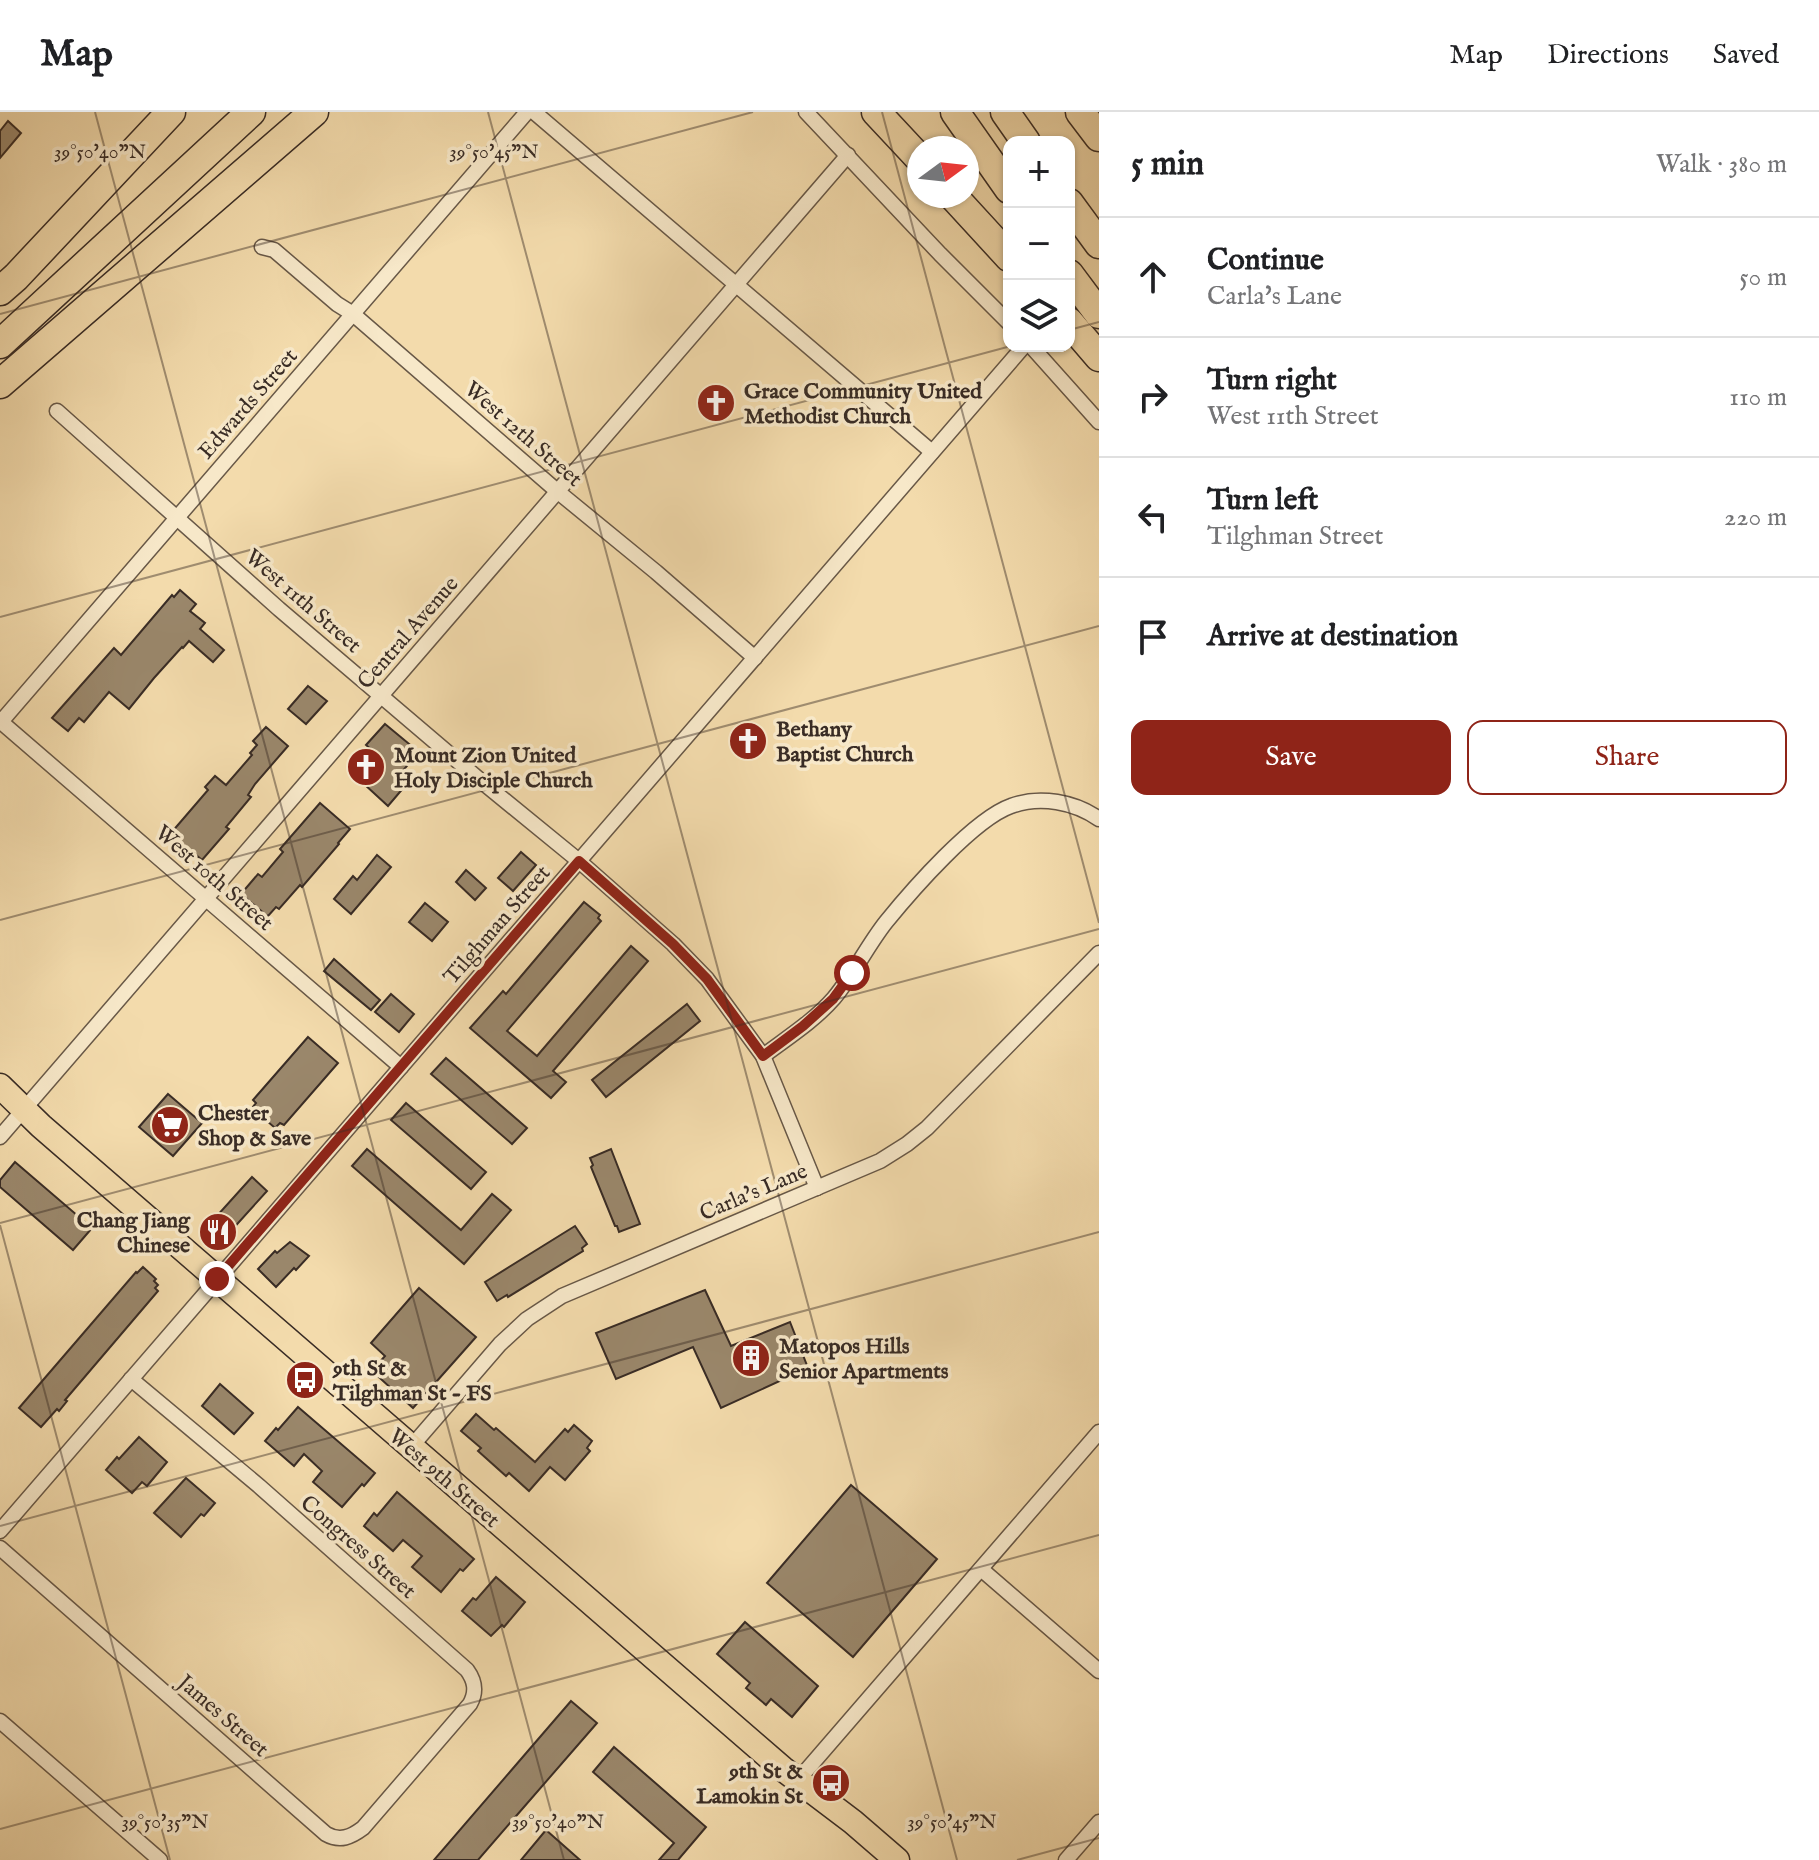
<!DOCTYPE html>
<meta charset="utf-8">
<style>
:root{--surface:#fff;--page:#f6f6f6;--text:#202124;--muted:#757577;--line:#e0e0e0;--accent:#8f2418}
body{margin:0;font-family:"IM FELL English",serif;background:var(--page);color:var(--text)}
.controls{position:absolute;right:24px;top:24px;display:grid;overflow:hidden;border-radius:16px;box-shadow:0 2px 6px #0004}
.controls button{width:72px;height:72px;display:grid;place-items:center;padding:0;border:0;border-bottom:2px solid var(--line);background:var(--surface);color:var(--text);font:40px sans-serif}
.compass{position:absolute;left:907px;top:24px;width:72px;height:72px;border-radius:50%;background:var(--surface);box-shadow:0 2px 6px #0004;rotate:75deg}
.stop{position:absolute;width:24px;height:24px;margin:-18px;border:6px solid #8f2418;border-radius:50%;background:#fff}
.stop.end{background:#8f2418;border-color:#fff;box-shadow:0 2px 8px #0008}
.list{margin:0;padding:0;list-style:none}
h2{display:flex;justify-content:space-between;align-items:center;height:104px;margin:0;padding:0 32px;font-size:34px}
h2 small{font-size:26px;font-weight:400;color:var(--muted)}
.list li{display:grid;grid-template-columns:52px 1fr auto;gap:24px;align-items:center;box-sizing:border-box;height:120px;padding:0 32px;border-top:2px solid var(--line)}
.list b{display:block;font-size:30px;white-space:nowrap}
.list p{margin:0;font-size:26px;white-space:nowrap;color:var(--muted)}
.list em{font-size:26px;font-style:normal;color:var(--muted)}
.actions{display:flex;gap:16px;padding:24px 32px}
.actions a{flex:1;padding:18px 0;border:2px solid var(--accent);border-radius:16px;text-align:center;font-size:28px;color:var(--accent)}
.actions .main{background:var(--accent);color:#fff}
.icon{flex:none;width:44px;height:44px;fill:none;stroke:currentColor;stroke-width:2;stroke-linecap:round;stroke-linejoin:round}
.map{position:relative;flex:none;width:1099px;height:1748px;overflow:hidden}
header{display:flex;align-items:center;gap:48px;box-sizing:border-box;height:112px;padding:0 40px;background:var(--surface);border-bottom:2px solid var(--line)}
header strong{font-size:38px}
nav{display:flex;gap:44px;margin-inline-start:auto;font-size:28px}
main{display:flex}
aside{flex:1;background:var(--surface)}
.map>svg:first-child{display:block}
</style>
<header>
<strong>Map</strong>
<nav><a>Map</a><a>Directions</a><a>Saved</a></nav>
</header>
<main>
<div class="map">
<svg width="1099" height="1748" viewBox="0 0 1099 1748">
<rect width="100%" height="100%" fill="#f3dbac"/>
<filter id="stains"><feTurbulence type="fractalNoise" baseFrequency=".0025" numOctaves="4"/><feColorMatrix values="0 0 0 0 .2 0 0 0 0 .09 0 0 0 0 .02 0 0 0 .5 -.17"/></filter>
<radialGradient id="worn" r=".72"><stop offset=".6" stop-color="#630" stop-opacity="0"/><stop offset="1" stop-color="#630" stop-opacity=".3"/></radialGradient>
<g fill="#9a876b" stroke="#392c25" stroke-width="2">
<path d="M 8,9 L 21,21 L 0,46 L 0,19 Z"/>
<path d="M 180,478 L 196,492 L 190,499 L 205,511 L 200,517 L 224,538 L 213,550 L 189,529 L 183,536 L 182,535 L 154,566 L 129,597 L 109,580 L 84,610 L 79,606 L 68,619 L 52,606 L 114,536 L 121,543 L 172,483 L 174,485 Z"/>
<path d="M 308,574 L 327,589 L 306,612 L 288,597 Z"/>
<path d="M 385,612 L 414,636 L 410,640 L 415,644 L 397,666 L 405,674 L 388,694 L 352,661 L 372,638 L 366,633 Z"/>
<path d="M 266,615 L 288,634 L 255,672 L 248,683 L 251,685 L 226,715 L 229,717 L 202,748 L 189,737 L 180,740 L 182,731 L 171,721 L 208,678 L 205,675 L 215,664 L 226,673 L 252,643 L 250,641 L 257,633 L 253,629 Z"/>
<path d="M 320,691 L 350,717 L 338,731 L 339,732 L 302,775 L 300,773 L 279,797 L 276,795 L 268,804 L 266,803 L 241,782 L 258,762 L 262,765 L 283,740 L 280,737 Z"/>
<path d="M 521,740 L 536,753 L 513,779 L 498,766 Z"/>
<path d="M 377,743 L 391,755 L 351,802 L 334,787 L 353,764 L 357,768 Z"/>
<path d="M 466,758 L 486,776 L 475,788 L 456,770 Z"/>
<path d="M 584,790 L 600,803 L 598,806 L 601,809 L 507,919 L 537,944 L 631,834 L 648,849 L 553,959 L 566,970 L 551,986 L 470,916 L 503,879 L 506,882 Z"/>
<path d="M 425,791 L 448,810 L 432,829 L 409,810 Z"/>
<path d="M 334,847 L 380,888 L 371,898 L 324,859 Z"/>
<path d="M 391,882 L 414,902 L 399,920 L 375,900 Z"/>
<path d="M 687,892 L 700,909 L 606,985 L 592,968 Z"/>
<path d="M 308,925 L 338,951 L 284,1013 L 280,1011 L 275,1016 L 252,996 L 256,991 L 253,988 Z"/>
<path d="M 446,946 L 527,1016 L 512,1032 L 431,962 Z"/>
<path d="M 168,982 L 202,1011 L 173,1044 L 139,1015 Z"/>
<path d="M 406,991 L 486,1060 L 471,1077 L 391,1008 Z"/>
<path d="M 367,1037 L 461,1118 L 492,1082 L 511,1098 L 464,1152 L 352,1054 Z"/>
<path d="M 611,1037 L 640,1112 L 619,1120 L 617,1114 L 615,1114 L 591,1055 L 593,1053 L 590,1046 Z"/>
<path d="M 15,1050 L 92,1116 L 73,1138 L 0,1075 L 0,1068 Z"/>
<path d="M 252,1065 L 267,1079 L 220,1131 L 206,1116 Z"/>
<path d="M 575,1114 L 587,1132 L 582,1136 L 583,1139 L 508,1185 L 507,1183 L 497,1189 L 485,1170 Z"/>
<path d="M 290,1130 L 309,1144 L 296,1158 L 294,1156 L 276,1175 L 258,1157 L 275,1139 L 277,1141 Z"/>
<path d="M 143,1155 L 156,1167 L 154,1169 L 158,1173 L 155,1176 L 158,1179 L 65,1288 L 67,1289 L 59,1299 L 57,1297 L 41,1315 L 19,1296 L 136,1160 L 137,1161 Z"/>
<path d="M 419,1176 L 476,1225 L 413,1296 L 372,1259 L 385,1244 L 371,1231 Z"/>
<path d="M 705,1178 L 731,1234 L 790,1210 L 808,1256 L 721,1296 L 693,1235 L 616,1267 L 596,1221 Z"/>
<path d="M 220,1272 L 253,1301 L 234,1322 L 202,1294 Z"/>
<path d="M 298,1295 L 375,1361 L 364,1374 L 362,1372 L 342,1395 L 313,1370 L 322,1359 L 304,1342 L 294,1354 L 265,1329 L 276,1316 L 278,1318 Z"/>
<path d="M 476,1302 L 494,1318 L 496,1316 L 535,1350 L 565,1317 L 568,1320 L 574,1313 L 592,1329 L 587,1336 L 590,1339 L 565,1368 L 550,1355 L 529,1379 L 509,1361 L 506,1364 L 478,1339 L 481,1336 L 461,1319 Z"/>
<path d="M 139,1325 L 167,1350 L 147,1374 L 142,1370 L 132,1381 L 106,1358 L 117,1345 L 119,1347 Z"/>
<path d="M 186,1366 L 215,1391 L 204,1404 L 201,1402 L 181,1425 L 154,1401 Z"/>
<path d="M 851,1373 L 937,1447 L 853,1545 L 767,1471 Z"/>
<path d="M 397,1380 L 474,1447 L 463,1459 L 460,1457 L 441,1480 L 412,1455 L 422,1444 L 403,1428 L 393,1439 L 364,1414 L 374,1401 L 377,1404 Z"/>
<path d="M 496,1465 L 525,1490 L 504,1515 L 502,1513 L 491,1524 L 462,1499 L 473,1486 L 476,1488 Z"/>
<path d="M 745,1510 L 818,1574 L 792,1605 L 771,1587 L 766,1593 L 746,1576 L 750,1571 L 717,1542 Z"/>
<path d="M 571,1589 L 597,1611 L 517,1703 L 478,1748 L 434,1748 Z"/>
<path d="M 614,1635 L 706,1715 L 678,1748 L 659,1748 L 674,1731 L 593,1660 Z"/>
<path d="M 546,1718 L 580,1748 L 521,1748 Z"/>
</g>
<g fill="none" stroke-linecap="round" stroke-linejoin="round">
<defs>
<g id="street">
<path d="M 534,0 L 932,340"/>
<path d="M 806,0 L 940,142 L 1009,211"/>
<path d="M 262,135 L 274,138 L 337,192 L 353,202 L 557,379 L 656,460 L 755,546"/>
<path d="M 1031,234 L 1099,310"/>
<path d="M 57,299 L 279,497 L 481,669 L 579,749 L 673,832 L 707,867 L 763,944 L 817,1076"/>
<path d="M 0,609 L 401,955"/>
<path d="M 0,611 L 527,0"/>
<path d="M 763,944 C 787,926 815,908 834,886 C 854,862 867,834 886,810 C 912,778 974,707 1011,694 C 1040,683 1075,690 1099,707"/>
<path d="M 0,1025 L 848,43"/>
<path d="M 411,1335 L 500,1232 L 527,1207 L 562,1184 L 880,1049 L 907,1032 L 927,1016 L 1099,841"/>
<path d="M 0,1419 L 1024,234"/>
<path d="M 0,1436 L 326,1722 C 340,1730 351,1725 363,1716 L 470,1592 C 477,1579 475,1569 467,1558 L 259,1374 L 131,1267"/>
<path d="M 981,1457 L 1099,1559"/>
<path d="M 0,1609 L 160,1748"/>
<path d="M 798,1668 L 1099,1320"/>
<path d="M 1066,1748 L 1099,1710"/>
</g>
<path id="primary" d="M 0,974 L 41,1014 L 783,1657 L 853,1710 L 897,1748"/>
<g id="highway">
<path d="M 876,0 L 919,46"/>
<path d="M 955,0 L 1009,77"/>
<path d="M 1005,0 L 1026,30"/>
<path d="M 1080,0 L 1099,25"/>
<path d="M 953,84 L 1009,145"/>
<path d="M 1069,91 L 1099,132"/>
<path d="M 1069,162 L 1099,202"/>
<path d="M 0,179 L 16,165 L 171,0"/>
<path d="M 1069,210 L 1099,245"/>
<path d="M 0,232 L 251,0"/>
<path d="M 0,272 L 314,0"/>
</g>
</defs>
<use href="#street" stroke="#685847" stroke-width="17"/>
<use href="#primary" stroke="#392c25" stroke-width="27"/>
<use href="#highway" stroke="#392c25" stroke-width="31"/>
<use href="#street" stroke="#f7e8c9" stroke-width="14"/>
<use href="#primary" stroke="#f3dbac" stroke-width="24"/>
<use href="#highway" stroke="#f3dbac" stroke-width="28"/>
</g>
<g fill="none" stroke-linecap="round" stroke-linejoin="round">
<path stroke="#8f2418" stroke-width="10" d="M 217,1167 L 579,749 L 673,832 L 707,867 L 763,944 L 803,914 L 833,887 L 852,861"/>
</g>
<path fill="none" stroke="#392c25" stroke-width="2" stroke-opacity="0.45" d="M 95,0 L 564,1748M 488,0 L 957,1748M 882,0 L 1099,811M 0,202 L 753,0M 1069,218 L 1099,210M 0,505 L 1011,234M 0,808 L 1099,514M 0,1111 L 1099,817M 0,1113 L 170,1748M 0,1414 L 1099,1120M 0,1717 L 1099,1423M 1017,1748 L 1099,1726"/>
<defs>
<symbol id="church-disc" viewBox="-11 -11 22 22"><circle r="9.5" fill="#8f2418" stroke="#f7e8c9"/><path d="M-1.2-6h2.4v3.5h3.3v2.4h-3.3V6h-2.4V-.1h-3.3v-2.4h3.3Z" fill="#fff"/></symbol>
<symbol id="supermarket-disc" viewBox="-11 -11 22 22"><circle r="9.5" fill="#8f2418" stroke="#f7e8c9"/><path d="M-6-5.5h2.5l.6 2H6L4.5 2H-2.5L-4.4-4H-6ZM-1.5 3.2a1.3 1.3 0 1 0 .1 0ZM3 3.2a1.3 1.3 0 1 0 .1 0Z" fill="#fff"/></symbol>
<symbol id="restaurant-disc" viewBox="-11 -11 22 22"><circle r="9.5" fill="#8f2418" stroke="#f7e8c9"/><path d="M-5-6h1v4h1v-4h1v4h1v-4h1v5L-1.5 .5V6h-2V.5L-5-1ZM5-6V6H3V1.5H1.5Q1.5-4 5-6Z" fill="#fff"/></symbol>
<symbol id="building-disc" viewBox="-11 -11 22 22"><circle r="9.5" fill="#8f2418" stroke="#f7e8c9"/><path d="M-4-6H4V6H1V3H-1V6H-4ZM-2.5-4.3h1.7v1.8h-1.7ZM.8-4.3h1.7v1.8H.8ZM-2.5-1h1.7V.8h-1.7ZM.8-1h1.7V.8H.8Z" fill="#fff"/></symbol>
<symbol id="bus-disc" viewBox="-11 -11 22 22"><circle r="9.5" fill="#8f2418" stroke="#f7e8c9"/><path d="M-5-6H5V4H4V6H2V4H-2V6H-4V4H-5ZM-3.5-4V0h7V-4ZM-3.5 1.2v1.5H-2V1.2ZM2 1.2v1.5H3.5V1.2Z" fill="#fff"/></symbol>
</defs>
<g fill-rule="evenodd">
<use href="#church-disc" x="694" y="269" width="44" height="44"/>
<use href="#church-disc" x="726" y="607" width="44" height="44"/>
<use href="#church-disc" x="344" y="633" width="44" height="44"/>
<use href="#supermarket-disc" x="148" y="991" width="44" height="44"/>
<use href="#restaurant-disc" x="196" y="1098" width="44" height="44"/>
<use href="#building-disc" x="729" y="1224" width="44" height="44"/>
<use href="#bus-disc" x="283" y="1246" width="44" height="44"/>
<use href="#bus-disc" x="809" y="1649" width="44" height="44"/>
</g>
<g text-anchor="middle" stroke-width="7" stroke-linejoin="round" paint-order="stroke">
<g font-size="22" font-weight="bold" fill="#392c25" stroke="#f7e8c9" text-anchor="start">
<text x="744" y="286">Grace Community United<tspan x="744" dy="25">Methodist Church</tspan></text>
<text x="776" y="624">Bethany<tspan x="776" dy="25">Baptist Church</tspan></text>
<text x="394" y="650">Mount Zion United<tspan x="394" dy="25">Holy Disciple Church</tspan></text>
<text x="198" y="1008">Chester<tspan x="198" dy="25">Shop &amp; Save</tspan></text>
<text x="190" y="1115" text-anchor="end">Chang Jiang<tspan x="190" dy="25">Chinese</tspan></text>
<text x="779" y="1241">Matopos Hills<tspan x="779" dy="25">Senior Apartments</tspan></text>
<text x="333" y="1263">9th St &amp;<tspan x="333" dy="25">Tilghman St - FS</tspan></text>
<text x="803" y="1666" text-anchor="end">9th St &amp;<tspan x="803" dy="25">Lamokin St</tspan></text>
</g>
<g font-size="22" fill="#392c25" stroke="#f7e8c9">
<text transform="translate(247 291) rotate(-49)" y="8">Edwards Street</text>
<text transform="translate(524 321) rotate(41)" y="8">West 12th Street</text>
<text transform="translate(304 488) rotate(41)" y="8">West 11th Street</text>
<text transform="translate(407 520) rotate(-49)" y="8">Central Avenue</text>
<text transform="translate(215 765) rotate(41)" y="8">West 10th Street</text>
<text transform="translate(496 812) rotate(-49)" y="8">Tilghman Street</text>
<text transform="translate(753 1079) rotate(-23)" y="8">Carla's Lane</text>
<text transform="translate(445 1365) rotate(41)" y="8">West 9th Street</text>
<text transform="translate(359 1434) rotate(41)" y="8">Congress Street</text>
<text transform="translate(224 1603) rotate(41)" y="8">James Street</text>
</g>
</g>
<g font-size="20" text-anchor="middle" fill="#392c25" stroke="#f7e8c9" stroke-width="7" stroke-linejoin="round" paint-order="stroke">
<text x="100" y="46">39°50'40"N</text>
<text x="494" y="46">39°50'45"N</text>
<text x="165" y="1716">39°50'35"N</text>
<text x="558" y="1716">39°50'40"N</text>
<text x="952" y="1716">39°50'45"N</text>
</g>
<rect width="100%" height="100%" filter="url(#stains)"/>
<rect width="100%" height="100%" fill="url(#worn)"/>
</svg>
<div class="controls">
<button>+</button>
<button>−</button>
<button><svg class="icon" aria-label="layers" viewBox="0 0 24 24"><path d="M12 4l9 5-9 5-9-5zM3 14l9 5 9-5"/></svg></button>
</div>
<svg class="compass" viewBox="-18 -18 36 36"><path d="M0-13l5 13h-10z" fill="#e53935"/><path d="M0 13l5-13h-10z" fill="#757577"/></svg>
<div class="stop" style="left:852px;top:861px"></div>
<div class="stop end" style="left:217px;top:1167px"></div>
</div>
<aside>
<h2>5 min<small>Walk · 380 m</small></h2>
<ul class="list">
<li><svg class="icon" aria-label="ahead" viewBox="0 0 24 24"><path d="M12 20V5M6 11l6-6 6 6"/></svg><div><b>Continue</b><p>Carla's Lane</p></div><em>50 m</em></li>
<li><svg class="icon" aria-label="right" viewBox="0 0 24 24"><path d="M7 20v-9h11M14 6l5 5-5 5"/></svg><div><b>Turn right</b><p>West 11th Street</p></div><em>110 m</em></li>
<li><svg class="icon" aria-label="left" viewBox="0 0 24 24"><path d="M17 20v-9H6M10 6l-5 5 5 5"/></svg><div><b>Turn left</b><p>Tilghman Street</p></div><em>220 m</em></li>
<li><svg class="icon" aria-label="arrive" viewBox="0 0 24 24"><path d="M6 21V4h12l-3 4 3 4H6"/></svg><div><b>Arrive at destination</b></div></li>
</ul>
<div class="actions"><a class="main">Save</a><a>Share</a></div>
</aside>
</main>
